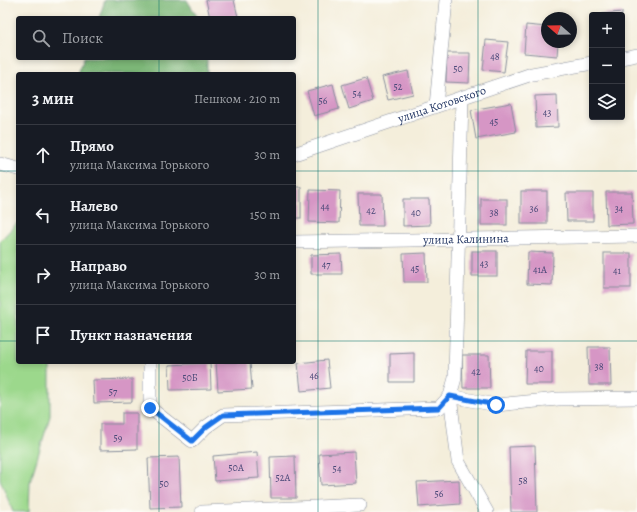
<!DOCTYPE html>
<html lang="ru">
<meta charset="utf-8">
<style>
:root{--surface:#171b24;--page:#242831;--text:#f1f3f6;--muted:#9ea1a6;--line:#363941}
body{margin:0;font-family:Alegreya,serif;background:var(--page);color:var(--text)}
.controls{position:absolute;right:12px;top:12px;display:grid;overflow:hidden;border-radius:4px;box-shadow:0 2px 6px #0003}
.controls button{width:36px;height:36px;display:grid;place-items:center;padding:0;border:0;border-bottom:1px solid var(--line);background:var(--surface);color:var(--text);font:20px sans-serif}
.compass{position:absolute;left:541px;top:12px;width:36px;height:36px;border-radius:50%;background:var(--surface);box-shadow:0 2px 6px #0003;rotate:290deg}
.stop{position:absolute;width:12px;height:12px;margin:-9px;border:3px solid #1a73e8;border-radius:50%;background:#fff}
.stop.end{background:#1a73e8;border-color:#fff;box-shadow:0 1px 4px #0008}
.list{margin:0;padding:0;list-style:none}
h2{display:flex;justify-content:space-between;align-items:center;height:52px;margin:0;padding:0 16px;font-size:17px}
h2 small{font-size:13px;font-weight:400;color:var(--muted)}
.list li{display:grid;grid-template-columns:26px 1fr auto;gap:12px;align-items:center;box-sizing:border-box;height:60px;padding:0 16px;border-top:1px solid var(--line)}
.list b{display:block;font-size:15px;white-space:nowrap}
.list p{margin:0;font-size:13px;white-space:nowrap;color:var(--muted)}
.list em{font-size:13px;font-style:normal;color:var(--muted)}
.icon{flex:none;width:22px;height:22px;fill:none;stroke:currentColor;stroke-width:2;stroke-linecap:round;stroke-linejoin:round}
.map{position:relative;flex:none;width:637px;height:512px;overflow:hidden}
.search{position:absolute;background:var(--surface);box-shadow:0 2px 6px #0003;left:16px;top:16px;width:280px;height:44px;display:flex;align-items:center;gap:10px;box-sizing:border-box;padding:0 14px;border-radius:4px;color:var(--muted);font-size:15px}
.panel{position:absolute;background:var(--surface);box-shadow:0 2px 6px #0003;left:16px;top:72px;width:280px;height:292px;border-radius:4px}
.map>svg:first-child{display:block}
</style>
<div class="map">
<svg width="637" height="512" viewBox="0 0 637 512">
<rect width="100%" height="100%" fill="#fdfcf7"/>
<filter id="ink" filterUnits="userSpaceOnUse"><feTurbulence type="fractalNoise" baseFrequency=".025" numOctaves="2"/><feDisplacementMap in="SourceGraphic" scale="8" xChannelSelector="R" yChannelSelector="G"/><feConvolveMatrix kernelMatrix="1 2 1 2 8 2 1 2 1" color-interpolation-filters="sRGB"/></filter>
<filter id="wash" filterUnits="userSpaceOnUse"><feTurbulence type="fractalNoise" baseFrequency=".012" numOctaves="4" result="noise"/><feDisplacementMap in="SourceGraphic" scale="16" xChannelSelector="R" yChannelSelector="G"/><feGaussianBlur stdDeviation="0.9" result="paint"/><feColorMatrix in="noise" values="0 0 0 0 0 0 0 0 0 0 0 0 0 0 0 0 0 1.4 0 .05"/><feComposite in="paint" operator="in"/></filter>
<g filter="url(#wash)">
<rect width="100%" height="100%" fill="#f4eedb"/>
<path fill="#9cd88c" stroke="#5c8475" d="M 18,222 L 18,362 L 50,362 L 50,416 L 30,482 L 29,512 L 13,512 L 0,479 L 0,241 Z"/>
<g fill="#7db878" stroke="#4c746b">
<path d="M 105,0 L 187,0 L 198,18 L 99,18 Z"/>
<path d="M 84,58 L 207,58 L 207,74 L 78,74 Z"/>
</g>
<g id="blocks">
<g fill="#d696c5">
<path d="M 206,0 L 234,0 L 238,17 L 210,18 Z"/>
<path d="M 622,12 L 622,15 L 602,15 L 602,14 Z"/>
<path d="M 526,25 L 547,27 L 547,42 L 558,42 L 557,56 L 524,53 Z"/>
<path d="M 486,40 L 508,42 L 504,72 L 483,70 Z"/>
<path d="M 447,53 L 470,53 L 469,83 L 446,82 Z"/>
<path d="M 408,71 L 413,94 L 388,100 L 382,77 Z"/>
<path d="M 366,78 L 373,101 L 349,109 L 342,85 Z"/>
<path d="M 333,84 L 339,109 L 314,116 L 307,91 Z"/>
<path d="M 557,95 L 558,127 L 536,128 L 535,96 Z"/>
<path d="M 511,103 L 516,132 L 476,139 L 471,110 Z"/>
<rect x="294" y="187" width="7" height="31"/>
<path d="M 310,190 L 340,191 L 339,223 L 309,222 Z"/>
<rect x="521" y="191" width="26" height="33"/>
<path d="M 606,192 L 632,192 L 633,224 L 607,225 Z"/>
<path d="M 566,193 L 593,193 L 593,221 L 567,221 Z"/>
<path d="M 358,194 L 382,194 L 383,226 L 359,226 Z"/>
<path d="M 403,199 L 429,199 L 430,225 L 403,226 Z"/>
<rect x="481" y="199" width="26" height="26"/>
<rect x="472" y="251" width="25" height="25"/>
<path d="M 528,252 L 553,253 L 552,285 L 527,284 Z"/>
<path d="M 426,253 L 427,282 L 404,282 L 403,254 Z"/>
<rect x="604" y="253" width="27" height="35"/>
<path d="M 341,254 L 342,274 L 311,274 L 311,255 Z"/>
<path d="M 588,347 L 610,347 L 611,385 L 589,385 Z"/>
<path d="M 526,351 L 552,351 L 552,384 L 525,384 Z"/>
<path d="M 414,353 L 414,382 L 390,382 L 390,354 Z"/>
<path d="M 462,355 L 489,355 L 490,388 L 463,388 Z"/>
<path d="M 327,360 L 330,388 L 301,391 L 298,363 Z"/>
<path d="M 216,362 L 250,362 L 252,389 L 218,391 Z"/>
<path d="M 210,363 L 211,389 L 170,390 L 169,365 Z"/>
<path d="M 132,379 L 132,402 L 94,403 L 93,380 Z"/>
<path d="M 122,413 L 137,413 L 137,449 L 100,450 L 100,424 L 122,424 Z"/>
<path d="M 535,446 L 537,512 L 511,512 L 509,447 Z"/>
<path d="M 257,452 L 259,478 L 215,481 L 213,456 Z"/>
<path d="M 354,452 L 356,483 L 321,485 L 319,454 Z"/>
<path d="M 295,456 L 296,498 L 271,498 L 270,457 Z"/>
<path d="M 179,457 L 181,507 L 150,508 L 148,458 Z"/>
<path d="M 459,480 L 460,504 L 419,507 L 417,482 Z"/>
</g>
</g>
</g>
<g filter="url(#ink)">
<use href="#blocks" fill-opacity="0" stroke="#888e9c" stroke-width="1"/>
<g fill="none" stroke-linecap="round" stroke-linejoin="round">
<defs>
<g id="minor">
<path d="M 622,58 L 637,55"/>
<path d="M 436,106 L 446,0"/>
<path id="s1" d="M 294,154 L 532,74 L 592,63"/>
<path d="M 0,164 L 18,169"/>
<path id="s2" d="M 294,242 L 637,236"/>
<path d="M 150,362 L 150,408 L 192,441 L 206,427 L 223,415 L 439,408 L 450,396 L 455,378 L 462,98"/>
<path d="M 202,512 L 360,505"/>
<path d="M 487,512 L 458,461 L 450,396 L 496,405 L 558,399 L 637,398"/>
</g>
</defs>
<use href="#minor" stroke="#888e9c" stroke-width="14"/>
<use href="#minor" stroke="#fff" stroke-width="13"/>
</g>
</g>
<g fill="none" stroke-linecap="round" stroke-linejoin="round" filter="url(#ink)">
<path stroke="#1a73e8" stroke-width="5" d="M 150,408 L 192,441 L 206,427 L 223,415 L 439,408 L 450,396 L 496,405"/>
</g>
<path fill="none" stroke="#0f766e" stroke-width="1" stroke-opacity="0.55" d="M 159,0 L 159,18M 318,0 L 318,512M 478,0 L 478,512M 159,58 L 159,74M 0,171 L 18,171M 294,171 L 637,171M 0,341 L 18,341M 294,341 L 637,341M 159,362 L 159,512"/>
<g text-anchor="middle" stroke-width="4" stroke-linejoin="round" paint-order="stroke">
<g font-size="10" fill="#4a4978">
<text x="495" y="60">48</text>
<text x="458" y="72">50</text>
<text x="398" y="90">52</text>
<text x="357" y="97">54</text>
<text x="323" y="104">56</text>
<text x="547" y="116">43</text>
<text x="494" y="125">45</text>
<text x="325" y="210">44</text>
<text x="534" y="212">36</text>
<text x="619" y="212">34</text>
<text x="371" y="214">42</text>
<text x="416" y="216">40</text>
<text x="494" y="216">38</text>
<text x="484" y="267">43</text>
<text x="326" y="268">47</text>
<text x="415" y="272">45</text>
<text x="540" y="273">41А</text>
<text x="617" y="274">41</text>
<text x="599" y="370">38</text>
<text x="539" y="372">40</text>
<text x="476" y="375">42</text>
<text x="314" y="379">46</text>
<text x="190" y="381">50Б</text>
<text x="113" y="395">57</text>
<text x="118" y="441">59</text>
<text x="236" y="471">50А</text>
<text x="337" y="472">54</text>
<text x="283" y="481">52А</text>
<text x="523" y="484">58</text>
<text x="164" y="487">50</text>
<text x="439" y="497">56</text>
</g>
<g font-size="12" fill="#1b2f5e" stroke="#fdfcf7">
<text dy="4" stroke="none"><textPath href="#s1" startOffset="156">улица Котовского</textPath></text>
<text dy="4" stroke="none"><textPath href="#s2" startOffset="172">улица Калинина</textPath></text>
</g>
</g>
</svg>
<div class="controls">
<button>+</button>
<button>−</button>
<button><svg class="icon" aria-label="layers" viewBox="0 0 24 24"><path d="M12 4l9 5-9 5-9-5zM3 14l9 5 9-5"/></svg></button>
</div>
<svg class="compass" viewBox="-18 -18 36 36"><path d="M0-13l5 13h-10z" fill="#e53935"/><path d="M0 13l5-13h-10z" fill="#9ea1a6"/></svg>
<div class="stop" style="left:496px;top:405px"></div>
<div class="stop end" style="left:150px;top:408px"></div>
<div class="search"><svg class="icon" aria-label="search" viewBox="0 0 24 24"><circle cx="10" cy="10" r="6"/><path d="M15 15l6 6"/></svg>Поиск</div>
<section class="panel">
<h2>3 мин<small>Пешком · 210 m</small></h2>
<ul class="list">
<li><svg class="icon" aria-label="ahead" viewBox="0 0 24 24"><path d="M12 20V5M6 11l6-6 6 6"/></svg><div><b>Прямо</b><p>улица Максима Горького</p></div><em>30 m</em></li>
<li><svg class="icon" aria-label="left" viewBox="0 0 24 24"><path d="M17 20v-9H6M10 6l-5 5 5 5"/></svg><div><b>Налево</b><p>улица Максима Горького</p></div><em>150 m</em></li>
<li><svg class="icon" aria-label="right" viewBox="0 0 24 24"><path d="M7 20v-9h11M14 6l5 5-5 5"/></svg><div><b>Направо</b><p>улица Максима Горького</p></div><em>30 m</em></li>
<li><svg class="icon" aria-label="arrive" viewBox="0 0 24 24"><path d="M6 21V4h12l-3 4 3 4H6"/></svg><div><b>Пункт назначения</b></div></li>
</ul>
</section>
</div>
